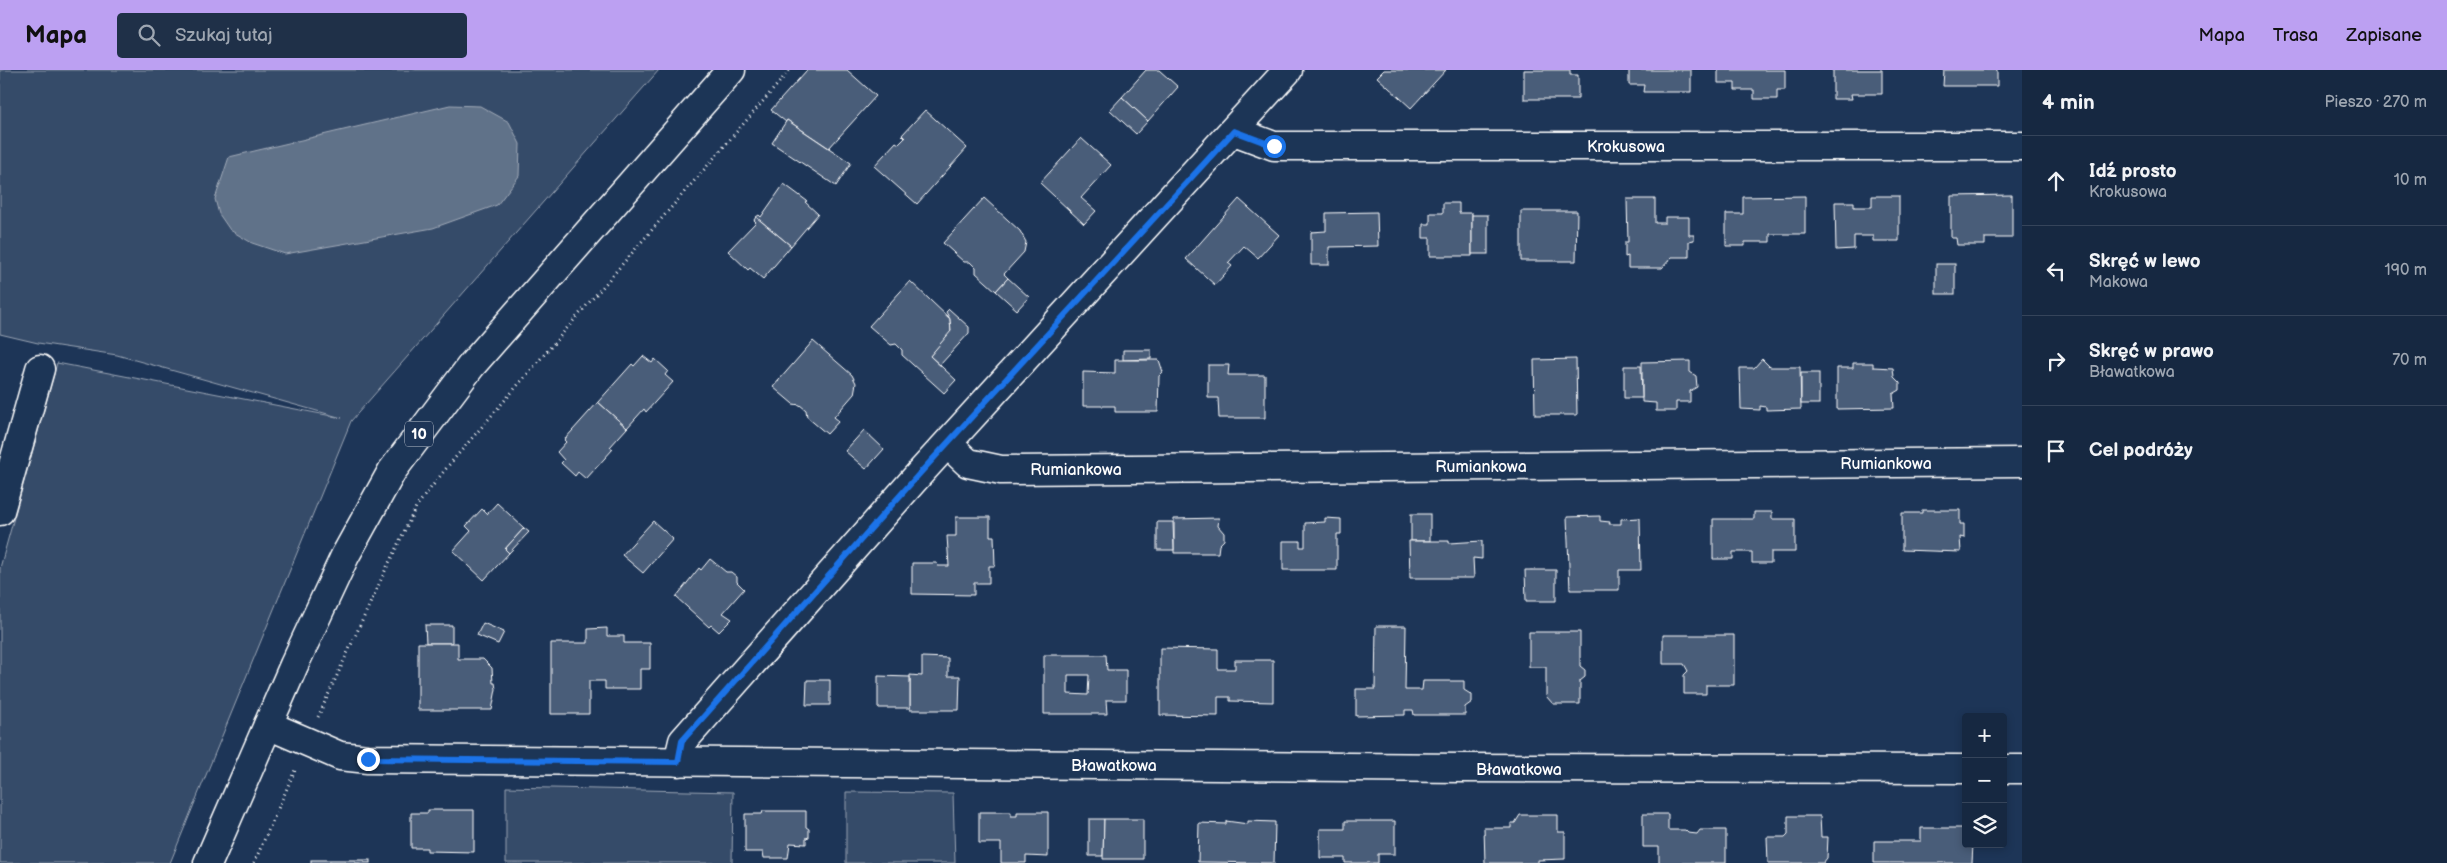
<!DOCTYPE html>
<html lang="pl">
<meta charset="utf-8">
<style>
:root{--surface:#162841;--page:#1f3048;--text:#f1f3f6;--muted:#9ea6b1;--line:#35445a;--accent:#bca0f2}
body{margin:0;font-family:"Balsamiq Sans",sans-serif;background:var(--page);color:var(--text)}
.controls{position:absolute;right:15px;bottom:15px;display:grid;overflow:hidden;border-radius:5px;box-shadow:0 2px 8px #0003}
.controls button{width:45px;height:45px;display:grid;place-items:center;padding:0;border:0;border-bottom:1px solid var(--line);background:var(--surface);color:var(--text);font:25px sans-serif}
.stop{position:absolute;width:15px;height:15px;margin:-11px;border:4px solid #1a73e8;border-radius:50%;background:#fff}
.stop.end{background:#1a73e8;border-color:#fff;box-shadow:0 1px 5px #0008}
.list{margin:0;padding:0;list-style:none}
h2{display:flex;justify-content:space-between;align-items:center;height:65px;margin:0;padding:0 20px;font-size:21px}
h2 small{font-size:16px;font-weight:400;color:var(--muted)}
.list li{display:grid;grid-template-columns:32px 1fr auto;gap:15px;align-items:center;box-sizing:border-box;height:90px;padding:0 20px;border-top:1px solid var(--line)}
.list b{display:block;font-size:19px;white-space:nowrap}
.list p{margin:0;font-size:16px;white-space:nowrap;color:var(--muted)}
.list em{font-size:16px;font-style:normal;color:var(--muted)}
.icon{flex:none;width:28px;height:28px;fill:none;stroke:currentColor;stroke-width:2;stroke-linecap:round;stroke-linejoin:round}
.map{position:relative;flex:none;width:2022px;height:793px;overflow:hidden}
header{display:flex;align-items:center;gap:30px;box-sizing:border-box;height:70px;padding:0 25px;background:var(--accent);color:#111}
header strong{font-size:24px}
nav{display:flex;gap:28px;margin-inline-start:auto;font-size:18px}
.search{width:350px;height:45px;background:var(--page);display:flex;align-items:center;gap:12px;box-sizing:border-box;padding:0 18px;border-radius:5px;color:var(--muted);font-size:19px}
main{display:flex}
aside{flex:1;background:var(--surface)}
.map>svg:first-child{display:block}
</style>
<header>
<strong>Mapa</strong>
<div class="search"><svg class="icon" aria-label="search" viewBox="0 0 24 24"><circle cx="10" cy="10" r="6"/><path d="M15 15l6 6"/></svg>Szukaj tutaj</div>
<nav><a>Mapa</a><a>Trasa</a><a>Zapisane</a></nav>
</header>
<main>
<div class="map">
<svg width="2022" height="793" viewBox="0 0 2022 793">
<rect width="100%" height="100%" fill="#1d3557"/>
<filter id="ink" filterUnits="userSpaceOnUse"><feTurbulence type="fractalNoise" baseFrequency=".02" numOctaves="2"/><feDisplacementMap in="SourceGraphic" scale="10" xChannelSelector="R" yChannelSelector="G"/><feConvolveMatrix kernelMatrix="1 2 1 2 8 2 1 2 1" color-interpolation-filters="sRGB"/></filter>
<g filter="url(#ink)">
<g fill="#364b69" stroke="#9aa5b4">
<path d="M 0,0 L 659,0 L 351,351 L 170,793 L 0,793 L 0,498 L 57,293 L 342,348 L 117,285 L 38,273 L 0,264 Z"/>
<path d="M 506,717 L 733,722 L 732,793 L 506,793 Z"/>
<path d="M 846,722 L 953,723 L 955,793 L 846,793 Z"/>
</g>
<path fill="#617289" stroke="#a0aab8" d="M 450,35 L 480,36 L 509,52 L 520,74 L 519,106 L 497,135 L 433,158 L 285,184 L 252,173 L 230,160 L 219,144 L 215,129 L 229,87 Z"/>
<g fill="#4a5d79" stroke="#fff" fill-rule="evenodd">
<path d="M 807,0 L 847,0 L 876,26 L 829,78 L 787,50 L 786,52 L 771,40 Z"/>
<path d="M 1146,0 L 1159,0 L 1178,17 L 1148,51 L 1122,27 Z"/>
<path d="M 1384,0 L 1446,0 L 1411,38 L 1377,7 Z"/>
<path d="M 1524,0 L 1570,0 L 1570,5 L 1578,5 L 1578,29 L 1524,29 Z"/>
<path d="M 1629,0 L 1691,0 L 1691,22 L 1643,22 L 1644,15 L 1629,15 Z"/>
<path d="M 1718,0 L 1785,0 L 1785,20 L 1777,20 L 1777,29 L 1754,29 L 1754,20 L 1735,20 L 1735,13 L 1718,13 Z"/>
<path d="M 1833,0 L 1882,0 L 1882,24 L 1851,24 L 1852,29 L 1833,29 Z"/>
<path d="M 1944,0 L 1997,0 L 1997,16 L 1943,16 Z"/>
<path d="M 1122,27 L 1148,51 L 1136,64 L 1110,40 Z"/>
<path d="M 925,40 L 967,78 L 917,134 L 874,96 L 896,72 L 899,74 L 905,68 L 902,65 Z"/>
<path d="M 787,50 L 851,93 L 836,116 L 772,73 Z"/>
<path d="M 1081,68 L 1111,95 L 1081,128 L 1096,141 L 1084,154 L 1040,113 Z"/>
<path d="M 784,114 L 807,131 L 805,132 L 818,144 L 791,176 L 756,147 L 759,145 L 761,147 Z"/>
<path d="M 2012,125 L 2012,168 L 1985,168 L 1985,175 L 1957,175 L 1956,168 L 1951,168 L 1951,126 Z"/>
<path d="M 1805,126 L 1805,164 L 1770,164 L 1770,172 L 1745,172 L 1745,176 L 1726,176 L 1726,144 L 1743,144 L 1743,127 Z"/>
<path d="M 1872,126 L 1899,126 L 1899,171 L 1873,171 L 1873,166 L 1854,166 L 1854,179 L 1836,180 L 1835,132 L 1854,132 L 1854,137 L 1872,137 Z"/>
<path d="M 984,128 L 1020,161 L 1026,172 L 1024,182 L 1004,204 L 1008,208 L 996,221 L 976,203 L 976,198 L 970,192 L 964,192 L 943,173 Z"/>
<path d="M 1239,129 L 1279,165 L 1258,188 L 1244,176 L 1228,193 L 1232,196 L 1215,215 L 1186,189 Z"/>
<path d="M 1627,129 L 1655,129 L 1655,153 L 1665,153 L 1665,147 L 1689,147 L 1689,165 L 1694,165 L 1694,170 L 1689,171 L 1689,187 L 1672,187 L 1662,198 L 1628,198 L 1628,186 L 1625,187 L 1625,172 L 1628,172 Z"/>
<path d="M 1443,133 L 1459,133 L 1459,143 L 1472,143 L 1472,186 L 1430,186 L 1430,168 L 1423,168 L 1423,154 L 1430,154 L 1430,143 L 1443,143 Z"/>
<path d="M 1521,141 L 1577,141 L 1576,191 L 1521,191 Z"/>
<path d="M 1377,142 L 1378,176 L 1329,177 L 1329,195 L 1311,195 L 1311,162 L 1326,161 L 1326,143 Z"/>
<rect x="1472" y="145" width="16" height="39"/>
<path d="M 756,147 L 791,176 L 763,209 L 750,198 L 748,200 L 728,181 L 756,152 L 754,150 Z"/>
<rect x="1936" y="194" width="19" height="30"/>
<path d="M 1008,208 L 1029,227 L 1017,240 L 996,221 Z"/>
<path d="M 910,211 L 950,249 L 951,263 L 930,286 L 956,310 L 944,323 L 902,285 L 902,280 L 896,274 L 891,275 L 869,256 Z"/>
<path d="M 949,239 L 969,257 L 969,263 L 940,295 L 930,286 L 951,261 L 950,249 L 946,242 Z"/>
<path d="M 813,271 L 852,305 L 856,313 L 854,324 L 834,347 L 839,351 L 827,364 L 807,347 L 806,340 L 800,335 L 793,334 L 773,317 Z"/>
<path d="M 1123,280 L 1151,280 L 1151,289 L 1123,290 Z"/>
<path d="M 643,286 L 652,293 L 655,289 L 668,301 L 665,305 L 673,312 L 646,342 L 644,339 L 627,358 L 598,332 L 632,294 L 634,296 Z"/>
<path d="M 1576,289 L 1577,345 L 1535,345 L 1534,290 Z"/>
<path d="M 1762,289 L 1770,297 L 1800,297 L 1801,339 L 1766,340 L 1766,337 L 1760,336 L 1760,340 L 1741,339 L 1740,298 L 1754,298 Z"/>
<path d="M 1115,290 L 1159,290 L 1163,302 L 1159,306 L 1158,342 L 1115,342 L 1115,336 L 1083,336 L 1083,302 L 1115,303 Z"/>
<path d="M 1690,291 L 1690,302 L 1696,306 L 1697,317 L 1690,321 L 1690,332 L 1676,332 L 1676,341 L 1656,341 L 1656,333 L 1642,332 L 1642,292 Z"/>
<path d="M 1853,293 L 1873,293 L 1873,297 L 1893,298 L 1894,307 L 1900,313 L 1900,320 L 1893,324 L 1894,338 L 1837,339 L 1837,298 L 1853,298 Z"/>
<path d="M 1208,295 L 1229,295 L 1228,305 L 1265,305 L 1265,348 L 1219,348 L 1218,328 L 1208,328 Z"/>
<path d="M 1624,296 L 1641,296 L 1642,328 L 1624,328 Z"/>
<rect x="1801" y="303" width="18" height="31"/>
<path d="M 598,332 L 627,358 L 610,377 L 613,379 L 586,409 L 578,402 L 575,406 L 561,393 L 564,390 L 557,382 L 566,372 L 564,370 Z"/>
<path d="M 864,360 L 884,379 L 866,399 L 845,381 Z"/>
<path d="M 497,433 L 524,458 L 505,479 L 509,483 L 484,510 L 453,481 L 471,461 L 466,456 L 482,439 L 487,444 Z"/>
<path d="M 1922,440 L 1960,440 L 1960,454 L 1964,454 L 1964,468 L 1960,467 L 1961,482 L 1902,480 L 1902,443 L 1922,443 Z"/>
<path d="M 1754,442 L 1772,442 L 1772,449 L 1795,449 L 1795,482 L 1771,482 L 1771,493 L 1752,493 L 1752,482 L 1733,482 L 1733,489 L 1713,489 L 1713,449 L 1754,449 Z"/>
<rect x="1411" y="444" width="19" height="27"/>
<path d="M 1600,446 L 1600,451 L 1610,452 L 1609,454 L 1621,454 L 1621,449 L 1640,448 L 1641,500 L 1619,500 L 1619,520 L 1570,520 L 1567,447 Z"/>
<path d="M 956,447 L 990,447 L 990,466 L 994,466 L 995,496 L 989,496 L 989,513 L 974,513 L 974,525 L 912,524 L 912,493 L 937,493 L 938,496 L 949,496 L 947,466 L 956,466 Z"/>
<path d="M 1219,448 L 1218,456 L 1224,463 L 1224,470 L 1219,475 L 1218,483 L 1174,483 L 1174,449 Z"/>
<path d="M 1325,448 L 1341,449 L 1341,464 L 1337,464 L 1337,500 L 1283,500 L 1283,471 L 1300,471 L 1300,477 L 1305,477 L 1305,453 L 1325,452 Z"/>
<path d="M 653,451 L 673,469 L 643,503 L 622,485 Z"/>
<path d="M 1157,452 L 1173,452 L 1174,480 L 1157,480 Z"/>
<path d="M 524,458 L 529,462 L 509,483 L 505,479 Z"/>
<path d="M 1409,471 L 1449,471 L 1449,473 L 1482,471 L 1482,489 L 1473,488 L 1474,508 L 1410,508 Z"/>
<path d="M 710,489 L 726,502 L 731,502 L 737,507 L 737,512 L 744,519 L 723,543 L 732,549 L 719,562 L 711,555 L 709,557 L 676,527 L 699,498 L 701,500 Z"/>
<path d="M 1525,500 L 1556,500 L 1556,531 L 1526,531 Z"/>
<path d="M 483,553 L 504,562 L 498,574 L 477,565 Z"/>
<path d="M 425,555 L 452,555 L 452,573 L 426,573 Z"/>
<path d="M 1376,556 L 1406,556 L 1405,620 L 1422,620 L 1423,611 L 1464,611 L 1464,620 L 1472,625 L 1472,632 L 1465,637 L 1465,645 L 1414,645 L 1413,640 L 1405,640 L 1405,645 L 1356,646 L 1356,619 L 1375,619 Z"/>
<path d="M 607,558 L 607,566 L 624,566 L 624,573 L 650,573 L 650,599 L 640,599 L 640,619 L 605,619 L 605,611 L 589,611 L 589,644 L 551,644 L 551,573 L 588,573 L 588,559 Z"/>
<path d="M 1529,562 L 1580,562 L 1580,596 L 1585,600 L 1585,607 L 1580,611 L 1580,634 L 1553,634 L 1546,626 L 1546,597 L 1529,597 Z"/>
<path d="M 1663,565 L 1734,565 L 1734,615 L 1706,615 L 1706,624 L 1684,624 L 1684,605 L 1688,601 L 1684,594 L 1663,594 Z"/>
<path d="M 418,573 L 458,573 L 458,589 L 483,589 L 492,598 L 493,613 L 495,613 L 496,619 L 492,640 L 418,640 Z"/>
<path d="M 1160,578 L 1218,579 L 1218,599 L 1235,599 L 1235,590 L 1273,590 L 1273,632 L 1230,631 L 1230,627 L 1218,627 L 1218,646 L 1160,645 Z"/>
<path d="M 1044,585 L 1106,585 L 1107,600 L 1126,600 L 1126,630 L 1106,630 L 1107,644 L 1044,644 ZM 1068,605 L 1089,605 L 1088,625 L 1068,624 Z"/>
<path d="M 922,587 L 948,588 L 948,606 L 960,606 L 959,640 L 910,640 L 910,605 L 922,606 Z"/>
<path d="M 878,606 L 910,607 L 910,638 L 878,638 Z"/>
<path d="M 807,610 L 830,610 L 830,635 L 806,635 Z"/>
<path d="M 428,740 L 474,740 L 474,782 L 427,781 L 427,778 L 411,778 L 411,743 L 428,743 Z"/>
<path d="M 763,741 L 806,741 L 806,757 L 809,759 L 809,767 L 806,768 L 806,774 L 790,773 L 788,788 L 764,788 L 763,782 L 745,782 L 745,744 L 762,744 Z"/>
<path d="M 979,742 L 1011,742 L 1011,746 L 1017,746 L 1017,742 L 1048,742 L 1048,787 L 1026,786 L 1026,793 L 1001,793 L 1001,773 L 979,773 Z"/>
<path d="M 1643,744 L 1668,744 L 1668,760 L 1685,760 L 1688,763 L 1697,764 L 1700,760 L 1726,760 L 1726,793 L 1659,793 L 1659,777 L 1643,777 Z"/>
<path d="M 1520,745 L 1558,745 L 1558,762 L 1565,762 L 1565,789 L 1538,790 L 1538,793 L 1485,793 L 1484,758 L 1511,758 L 1511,753 L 1515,753 Z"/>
<path d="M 1788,746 L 1820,746 L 1821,767 L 1828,767 L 1827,788 L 1823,793 L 1768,793 L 1767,767 L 1785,767 L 1788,764 Z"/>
<path d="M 1089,749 L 1104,749 L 1103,786 L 1089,786 Z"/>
<path d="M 1104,749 L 1143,749 L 1143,789 L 1103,789 Z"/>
<path d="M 1226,751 L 1248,754 L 1248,751 L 1275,752 L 1274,793 L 1198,792 L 1199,753 L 1226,754 Z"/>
<path d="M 1345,751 L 1395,751 L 1395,784 L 1378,784 L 1378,793 L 1345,793 L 1345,788 L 1320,788 L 1320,759 L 1345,759 Z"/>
<path d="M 1921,758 L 1966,758 L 1966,774 L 1973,774 L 1972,793 L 1874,793 L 1874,771 L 1921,771 Z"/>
<rect x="311" y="790" width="59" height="3"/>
</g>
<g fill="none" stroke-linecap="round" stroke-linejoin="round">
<defs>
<g id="minor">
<path d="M 1234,61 L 1274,76 L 2022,76"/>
<path d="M 948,374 L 968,393 L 1001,400 L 2022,392"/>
<path d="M 0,441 L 40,299"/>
<path d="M 268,655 L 340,686 L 368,689 L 1463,698 L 1966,699"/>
<path d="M 678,692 L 683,671 L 921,402 L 1288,0"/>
<path d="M 2003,699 L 2022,699"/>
</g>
<path id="major" d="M 208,793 L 294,595 L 345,486 L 392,401 L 471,296 L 731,0"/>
</defs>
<use href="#minor" stroke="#fff" stroke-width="31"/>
<use href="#major" stroke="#fff" stroke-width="31"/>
<g stroke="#fff" stroke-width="3" stroke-dasharray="1 4" stroke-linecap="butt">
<path d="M 318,647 L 385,501 L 416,437 L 448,396 L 790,0"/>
<path d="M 254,793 L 296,698"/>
</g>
<use href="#minor" stroke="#1d3557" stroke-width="28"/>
<use href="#major" stroke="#1d3557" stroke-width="28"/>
</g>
</g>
<g fill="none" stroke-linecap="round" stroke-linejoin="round" filter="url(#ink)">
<path stroke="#1a73e8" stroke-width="6" d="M 368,689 L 678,692 L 682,671 L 921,402 L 1234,61 L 1274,76"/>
</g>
<g text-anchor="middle" stroke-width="4" stroke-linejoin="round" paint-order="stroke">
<rect fill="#1d3557" stroke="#bbc2cd" stroke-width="1" x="405" y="351.5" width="28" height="25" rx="4"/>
<g font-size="15" font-weight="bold" fill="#fff">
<text x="419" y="369">10</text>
</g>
<g font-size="16" fill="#fff" stroke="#1d3557">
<text x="1626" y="82">Krokusowa</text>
<text x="1886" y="399">Rumiankowa</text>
<text x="1481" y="402">Rumiankowa</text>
<text x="1076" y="405">Rumiankowa</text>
<text x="1114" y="701">Bławatkowa</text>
<text x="1519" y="705">Bławatkowa</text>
</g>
</g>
</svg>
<div class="controls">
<button>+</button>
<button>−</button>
<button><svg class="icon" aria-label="layers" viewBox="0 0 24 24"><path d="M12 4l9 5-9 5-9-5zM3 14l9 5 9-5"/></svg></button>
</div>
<div class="stop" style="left:1274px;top:76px"></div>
<div class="stop end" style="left:368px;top:689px"></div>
</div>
<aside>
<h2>4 min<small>Pieszo · 270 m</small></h2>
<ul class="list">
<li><svg class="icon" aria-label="ahead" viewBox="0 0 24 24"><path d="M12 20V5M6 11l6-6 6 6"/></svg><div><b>Idź prosto</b><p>Krokusowa</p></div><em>10 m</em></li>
<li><svg class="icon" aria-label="left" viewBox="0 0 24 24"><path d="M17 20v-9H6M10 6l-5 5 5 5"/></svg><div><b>Skręć w lewo</b><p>Makowa</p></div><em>190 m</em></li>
<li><svg class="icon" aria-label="right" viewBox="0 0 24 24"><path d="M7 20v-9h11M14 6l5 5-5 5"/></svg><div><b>Skręć w prawo</b><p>Bławatkowa</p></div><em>70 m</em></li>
<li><svg class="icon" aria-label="arrive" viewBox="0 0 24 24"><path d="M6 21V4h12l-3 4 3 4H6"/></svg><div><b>Cel podróży</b></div></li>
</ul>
</aside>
</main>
